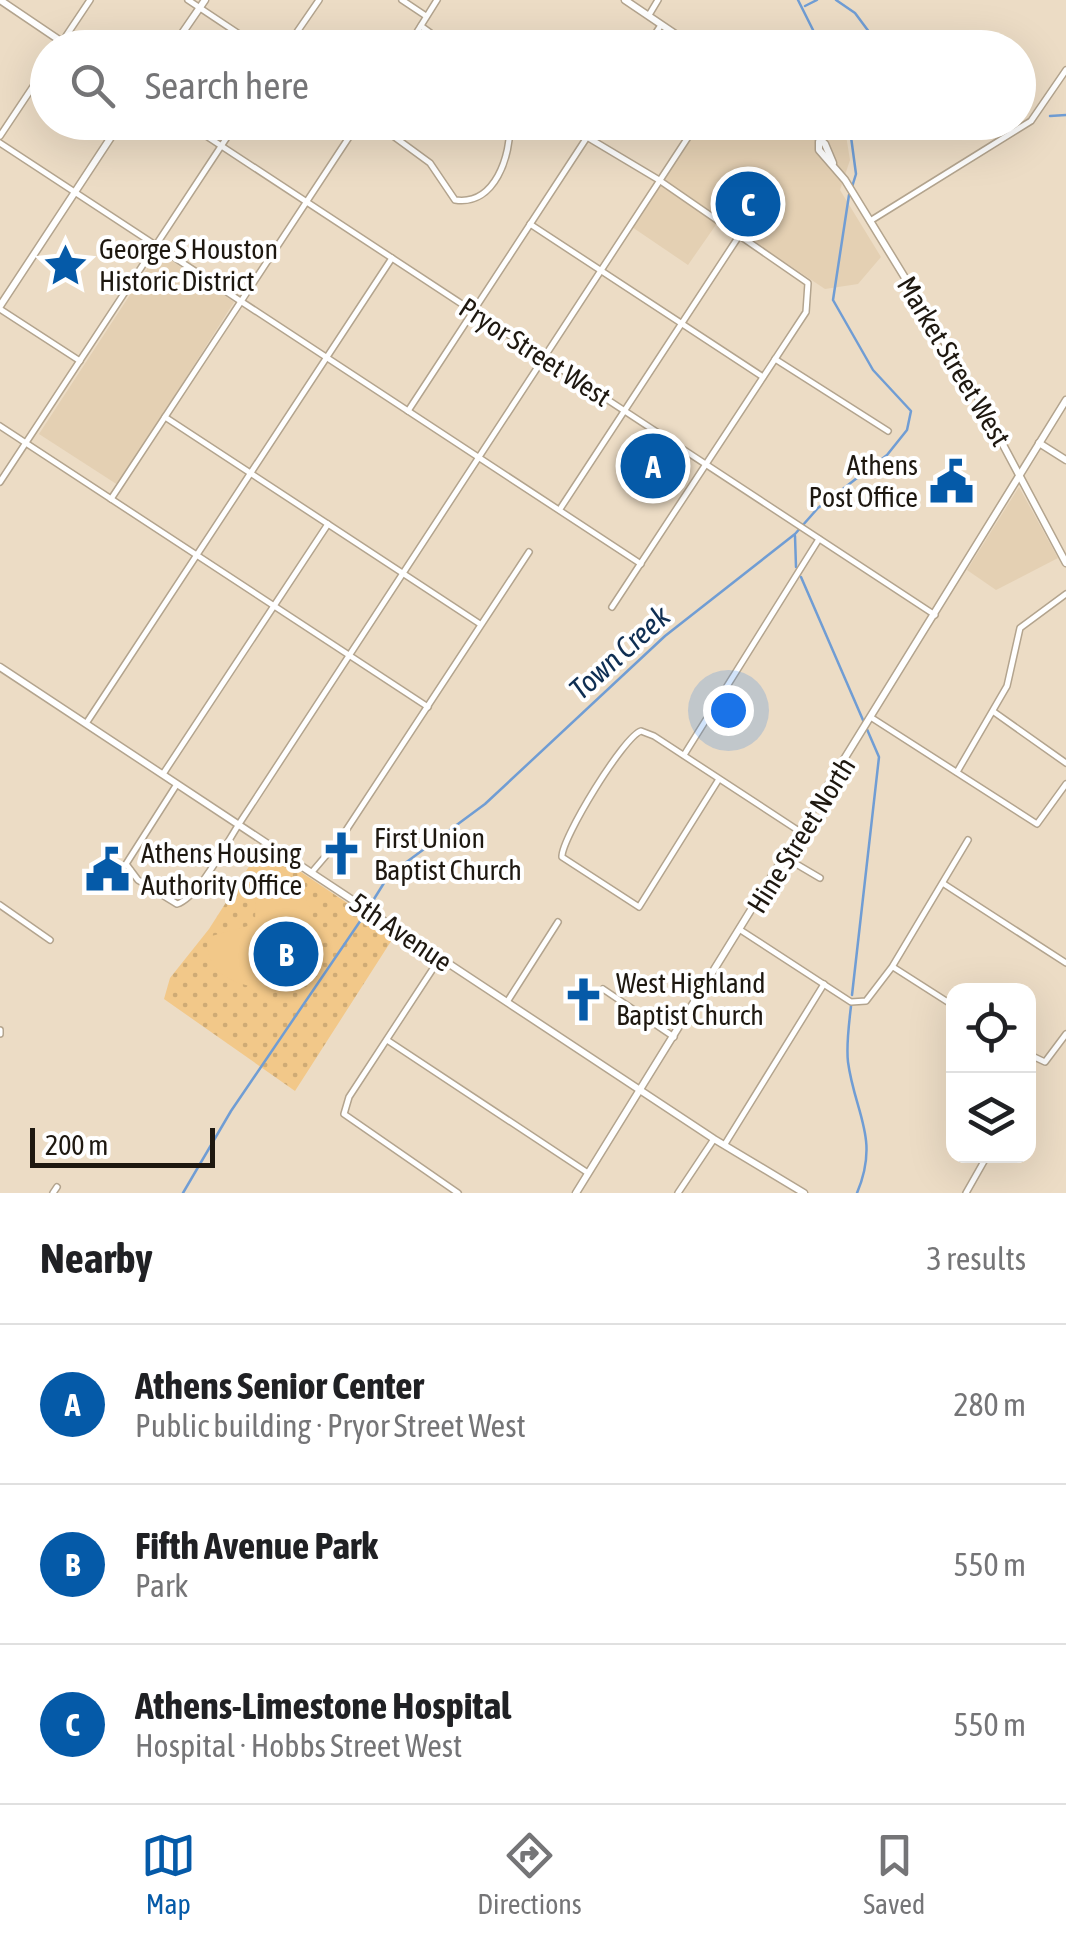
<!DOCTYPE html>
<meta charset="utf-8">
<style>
:root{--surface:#fff;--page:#f6f6f6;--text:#202124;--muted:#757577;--line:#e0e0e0;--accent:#055aa8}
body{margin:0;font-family:"Asap Condensed",sans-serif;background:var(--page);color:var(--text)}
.controls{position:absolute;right:30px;bottom:30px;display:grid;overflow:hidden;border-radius:20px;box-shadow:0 10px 40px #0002}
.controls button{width:90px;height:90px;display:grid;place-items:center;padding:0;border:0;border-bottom:2px solid var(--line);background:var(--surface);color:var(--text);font:50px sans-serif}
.scale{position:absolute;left:30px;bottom:25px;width:185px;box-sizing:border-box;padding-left:10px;border:5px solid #1e1810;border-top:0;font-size:28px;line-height:35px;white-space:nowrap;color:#1e1810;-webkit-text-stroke:8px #fff;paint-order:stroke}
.you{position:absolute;left:728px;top:710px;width:35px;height:35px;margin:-25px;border:8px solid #fff;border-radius:50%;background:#1a73e8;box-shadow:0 0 0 15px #1a73e833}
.badge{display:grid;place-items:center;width:65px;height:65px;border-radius:50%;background:var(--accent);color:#fff;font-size:32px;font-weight:700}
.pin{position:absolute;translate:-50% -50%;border:5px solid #fff;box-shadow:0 2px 10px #0006}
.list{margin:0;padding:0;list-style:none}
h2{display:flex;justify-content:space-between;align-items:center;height:130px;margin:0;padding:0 40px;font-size:42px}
h2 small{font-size:32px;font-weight:400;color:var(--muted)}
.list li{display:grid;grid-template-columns:65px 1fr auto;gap:30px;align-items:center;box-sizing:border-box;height:160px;padding:0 40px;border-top:2px solid var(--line)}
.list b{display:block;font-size:38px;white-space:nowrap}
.list p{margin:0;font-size:32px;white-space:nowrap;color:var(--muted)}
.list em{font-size:32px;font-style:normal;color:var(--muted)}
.icon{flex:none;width:55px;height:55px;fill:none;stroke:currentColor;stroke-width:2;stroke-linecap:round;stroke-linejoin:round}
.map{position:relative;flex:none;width:1066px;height:1193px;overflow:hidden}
.search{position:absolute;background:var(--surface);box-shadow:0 10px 40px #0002;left:30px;right:30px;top:30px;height:110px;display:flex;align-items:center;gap:25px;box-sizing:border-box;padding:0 35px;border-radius:55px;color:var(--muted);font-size:38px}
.sheet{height:610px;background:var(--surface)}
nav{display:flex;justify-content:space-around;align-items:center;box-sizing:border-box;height:140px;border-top:2px solid var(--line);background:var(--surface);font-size:28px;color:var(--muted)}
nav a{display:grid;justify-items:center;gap:5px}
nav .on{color:var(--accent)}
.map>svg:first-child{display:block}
</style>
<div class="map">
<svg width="1066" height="1193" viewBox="0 0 1066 1193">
<defs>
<pattern id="park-dots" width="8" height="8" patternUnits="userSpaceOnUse" patternTransform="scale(2.5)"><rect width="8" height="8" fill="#f2c889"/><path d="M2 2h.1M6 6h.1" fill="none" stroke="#cfab75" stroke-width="1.8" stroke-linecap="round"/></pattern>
</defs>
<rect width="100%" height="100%" fill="#ecdcc5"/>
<g fill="#e4d0b3">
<path d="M 702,123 L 790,123 L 801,132 L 809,123 L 844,123 L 850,160 L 840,190 L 881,257 L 858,284 L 825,289 L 720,219 L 688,265 L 632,227 Z"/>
<path d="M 158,252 L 234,302 L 118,485 L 39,434 Z"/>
<path d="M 1019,487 L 1058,558 L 996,590 L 967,570 Z"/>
</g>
<path fill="url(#park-dots)" d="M 262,846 L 395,935 L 295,1091 L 164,999 L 170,978 L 209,929 Z"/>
<path fill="#f2c889" d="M 275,875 C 299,883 309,897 313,921 L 269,933 L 267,988 C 236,987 203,973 208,937 L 255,924 L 256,876 Z"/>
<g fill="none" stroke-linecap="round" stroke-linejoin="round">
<g stroke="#709dd4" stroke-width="2.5">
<path d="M 798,0 L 822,48"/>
<path d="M 836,0 L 855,13 L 881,48"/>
<path d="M 805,6 L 817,0"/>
<path d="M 1018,108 L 1026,110"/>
<path d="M 1050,116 L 1066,115"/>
<path d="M 849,122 L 856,174 L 852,187"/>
<path d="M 795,536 L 796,567"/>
<path d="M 801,577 L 879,757 L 852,995"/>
<path d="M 369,907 L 389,875 L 485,804 L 665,636 L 795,534 L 818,508 L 887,455 L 907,430 L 911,411 L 873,370 L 833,300 L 849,195"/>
<path d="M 851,1006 C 849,1024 846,1045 848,1062 C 855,1114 880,1138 857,1193"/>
<path d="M 183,1193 L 231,1111 L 365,914"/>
</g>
<defs>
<g id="street">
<path d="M 188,0 L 260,48"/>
<path d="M 402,0 L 426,16"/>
<path d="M 649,15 L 658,0"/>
<path d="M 421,26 L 451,48"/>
<path d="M 520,45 L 524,48"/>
<path d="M 58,48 L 90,0"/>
<path d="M 286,48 L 319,0"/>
<path d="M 407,48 L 437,0"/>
<path d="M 646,48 L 661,25"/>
<path d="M 185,122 L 935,615"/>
<path d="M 374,122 L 430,163 L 455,200 C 495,206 511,156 510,122"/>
<path d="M 0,136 L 48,64"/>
<path d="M 587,137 L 659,180 L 808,283 L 806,312 L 612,607"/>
<path d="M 0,143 L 641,564"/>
<path d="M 870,221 L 1031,121 L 1066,70"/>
<path d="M 530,224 L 763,377"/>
<path d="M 0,309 L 80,361"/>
<path d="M 775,359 L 888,431"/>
<path d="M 408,411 L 597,122"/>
<path d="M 165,417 L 480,624"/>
<path d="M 0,426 L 428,707"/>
<path d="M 0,482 L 237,122"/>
<path d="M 111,499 L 359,122"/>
<path d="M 560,509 L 739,236"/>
<path d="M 994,712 L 1066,763"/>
<path d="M 872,718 L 1037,824 L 1066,784"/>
<path d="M 87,722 L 392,258"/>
<path d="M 684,755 L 819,539"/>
<path d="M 957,772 L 1007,686 L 1020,628 L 1066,594"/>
<path d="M 163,774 L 328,524"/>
<path d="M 719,779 L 639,907 L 562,857 C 561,839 624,736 641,731 L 654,736 L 799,831"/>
<path d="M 177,784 L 126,864 L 138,880 L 177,904 C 198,898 226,844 239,824 L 698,122"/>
<path d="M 786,858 L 820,878"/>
<path d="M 312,872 L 341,838 L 529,552"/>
<path d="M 944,884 L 1066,963"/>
<path d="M 0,905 L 50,940"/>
<path d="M 742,931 L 851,1002 L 866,1001 L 892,967 L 968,840"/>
<path d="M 440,958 L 349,1097 L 344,1114 L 458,1193"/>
<path d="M 893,967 L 954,1006"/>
<path d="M 603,989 L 674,1037"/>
<path d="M 507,1002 L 558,922"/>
<path d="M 0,1030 L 0,1034"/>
<path d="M 387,1040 L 588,1173"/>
<path d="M 1028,1054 L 1045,1062 L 1066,1034"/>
<path d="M 725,1144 L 824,984"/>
<path d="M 53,1193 L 57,1187"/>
<path d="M 678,1193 L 714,1139"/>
<path d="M 966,1193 L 987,1156"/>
</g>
<g id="secondary">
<path d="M 0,0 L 71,48"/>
<path d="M 625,0 L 696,48"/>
<path d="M 172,48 L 205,0"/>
<path d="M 802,122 L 825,144 L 833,163"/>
<path d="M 819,142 L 819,150 L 845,180 L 975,392 L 1066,563"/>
<path d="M 0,306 L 121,122"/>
<path d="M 1039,443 L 1066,460"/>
<path d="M 0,667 L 714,1139 L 804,1193"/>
<path d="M 576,1193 L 1066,400"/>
</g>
</defs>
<use href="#street" stroke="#b3a48e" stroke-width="8"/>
<use href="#secondary" stroke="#b3a48e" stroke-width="9"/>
<use href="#street" stroke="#fff" stroke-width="5"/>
<use href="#secondary" stroke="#fff" stroke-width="6"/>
</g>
<defs>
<symbol id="sight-bare" viewBox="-9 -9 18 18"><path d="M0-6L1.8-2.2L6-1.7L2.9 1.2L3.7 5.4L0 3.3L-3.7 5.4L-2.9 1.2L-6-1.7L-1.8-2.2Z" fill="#055aa8" stroke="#fff" stroke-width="2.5" paint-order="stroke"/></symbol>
<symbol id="civic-bare" viewBox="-9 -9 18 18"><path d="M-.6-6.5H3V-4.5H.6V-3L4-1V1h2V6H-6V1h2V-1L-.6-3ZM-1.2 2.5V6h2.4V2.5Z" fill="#055aa8" stroke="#fff" stroke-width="2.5" paint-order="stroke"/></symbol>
<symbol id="church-bare" viewBox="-9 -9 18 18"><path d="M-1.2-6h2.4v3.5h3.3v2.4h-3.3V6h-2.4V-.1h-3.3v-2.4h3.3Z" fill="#055aa8" stroke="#fff" stroke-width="2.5" paint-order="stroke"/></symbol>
</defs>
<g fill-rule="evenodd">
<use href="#sight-bare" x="34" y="234" width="63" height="63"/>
<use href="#civic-bare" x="920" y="450" width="63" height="63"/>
<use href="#church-bare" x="310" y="822" width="63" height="63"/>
<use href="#civic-bare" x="76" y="838" width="63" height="63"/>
<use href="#church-bare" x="552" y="968" width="63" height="63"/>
</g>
<g text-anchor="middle" stroke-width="8" stroke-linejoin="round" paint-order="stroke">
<g font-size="28" fill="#1e1810" stroke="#fff" text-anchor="start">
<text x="99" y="259">George S Houston<tspan x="99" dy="32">Historic District</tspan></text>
<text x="918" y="475" text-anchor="end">Athens<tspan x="918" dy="32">Post Office</tspan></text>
<text x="374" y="848">First Union<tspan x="374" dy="32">Baptist Church</tspan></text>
<text x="141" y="863">Athens Housing<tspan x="141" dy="32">Authority Office</tspan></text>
<text x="616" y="993">West Highland<tspan x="616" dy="32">Baptist Church</tspan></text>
</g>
<g font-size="28" fill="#1e1810" stroke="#fff">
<text transform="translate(535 352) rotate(33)" y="10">Pryor Street West</text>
<text transform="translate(954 361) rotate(59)" y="10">Market Street West</text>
<text transform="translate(801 835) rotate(-58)" y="10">Hine Street North</text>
<text transform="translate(401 932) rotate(34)" y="10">5th Avenue</text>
</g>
<g font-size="30" font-style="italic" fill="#0f2f53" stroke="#fff">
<text transform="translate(620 653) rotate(-42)" y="10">Town Creek</text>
</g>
</g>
</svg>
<div class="controls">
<button><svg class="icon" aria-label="locate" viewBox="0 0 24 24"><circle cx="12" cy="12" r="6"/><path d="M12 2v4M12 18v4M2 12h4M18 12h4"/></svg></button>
<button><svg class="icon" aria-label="layers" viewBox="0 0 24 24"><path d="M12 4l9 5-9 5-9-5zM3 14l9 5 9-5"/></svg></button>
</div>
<div class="scale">200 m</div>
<div class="you"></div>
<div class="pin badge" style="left:653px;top:466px">A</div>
<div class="pin badge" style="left:286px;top:954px">B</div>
<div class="pin badge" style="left:748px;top:204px">C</div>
<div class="search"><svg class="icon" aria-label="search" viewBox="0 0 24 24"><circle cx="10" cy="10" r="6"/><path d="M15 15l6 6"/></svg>Search here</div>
</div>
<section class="sheet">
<h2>Nearby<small>3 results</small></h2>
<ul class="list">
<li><span class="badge">A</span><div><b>Athens Senior Center</b><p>Public building · Pryor Street West</p></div><em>280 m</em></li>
<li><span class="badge">B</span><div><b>Fifth Avenue Park</b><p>Park</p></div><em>550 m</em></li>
<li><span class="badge">C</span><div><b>Athens-Limestone Hospital</b><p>Hospital · Hobbs Street West</p></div><em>550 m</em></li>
</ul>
</section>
<nav>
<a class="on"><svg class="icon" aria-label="map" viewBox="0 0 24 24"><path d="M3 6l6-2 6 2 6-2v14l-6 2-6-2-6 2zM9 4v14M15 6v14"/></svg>Map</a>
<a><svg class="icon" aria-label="directions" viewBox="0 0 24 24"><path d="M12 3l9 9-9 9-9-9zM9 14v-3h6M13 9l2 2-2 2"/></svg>Directions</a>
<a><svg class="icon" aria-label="saved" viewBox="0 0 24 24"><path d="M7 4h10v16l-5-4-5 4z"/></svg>Saved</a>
</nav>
